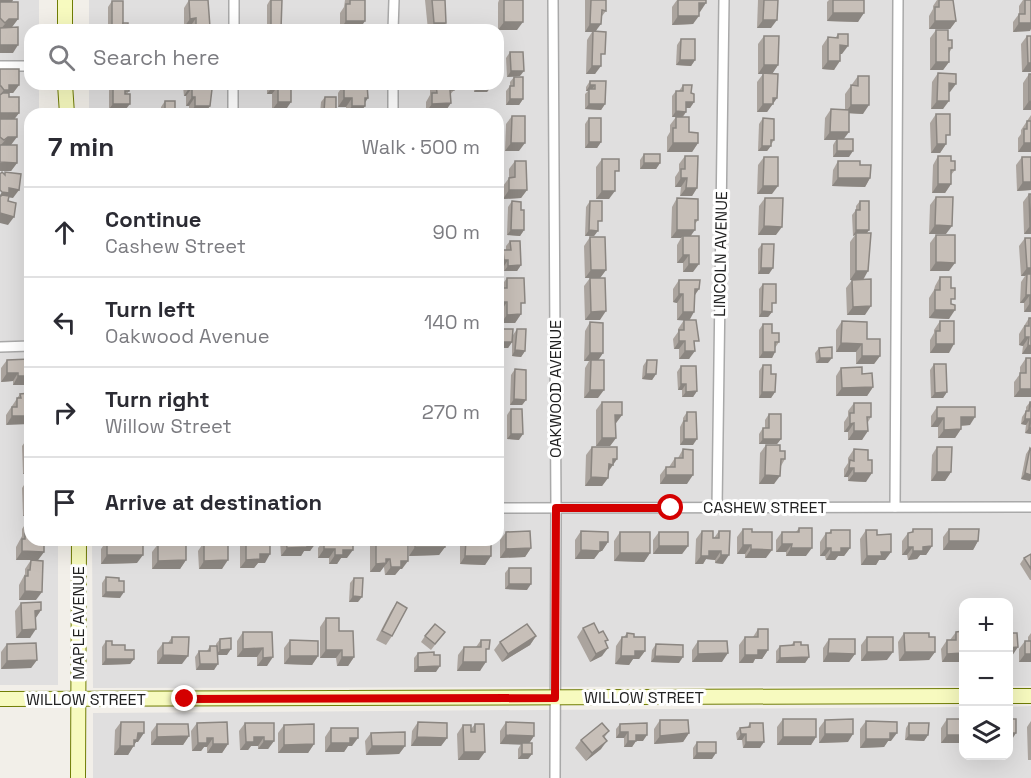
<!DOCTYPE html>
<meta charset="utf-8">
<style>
:root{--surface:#fff;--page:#f7f7f7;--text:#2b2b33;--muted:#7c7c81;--line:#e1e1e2}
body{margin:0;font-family:"Space Grotesk",sans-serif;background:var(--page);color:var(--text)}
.controls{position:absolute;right:18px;bottom:18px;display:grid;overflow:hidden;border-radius:12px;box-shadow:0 6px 24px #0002}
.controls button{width:54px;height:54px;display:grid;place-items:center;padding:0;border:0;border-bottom:2px solid var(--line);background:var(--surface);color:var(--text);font:30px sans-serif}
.stop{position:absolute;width:18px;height:18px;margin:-14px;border:4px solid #d40000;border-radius:50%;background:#fff}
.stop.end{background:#d40000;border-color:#fff;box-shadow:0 2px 6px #0008}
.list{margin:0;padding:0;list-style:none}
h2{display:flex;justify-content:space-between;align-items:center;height:78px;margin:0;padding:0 24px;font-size:26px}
h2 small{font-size:20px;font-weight:400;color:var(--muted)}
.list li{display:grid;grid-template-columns:39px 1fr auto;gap:18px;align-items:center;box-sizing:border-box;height:90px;padding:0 24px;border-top:2px solid var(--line)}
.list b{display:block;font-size:22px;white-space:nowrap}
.list p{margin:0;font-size:20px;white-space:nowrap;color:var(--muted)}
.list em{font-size:20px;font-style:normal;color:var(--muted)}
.icon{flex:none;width:33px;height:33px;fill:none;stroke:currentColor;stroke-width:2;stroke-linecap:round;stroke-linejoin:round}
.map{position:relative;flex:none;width:1031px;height:778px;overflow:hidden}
.search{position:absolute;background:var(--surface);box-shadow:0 6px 24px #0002;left:24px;top:24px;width:480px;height:66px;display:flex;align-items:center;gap:15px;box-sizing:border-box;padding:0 21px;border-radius:18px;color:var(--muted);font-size:22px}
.panel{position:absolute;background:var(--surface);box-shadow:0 6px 24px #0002;left:24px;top:108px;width:480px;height:438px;border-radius:18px}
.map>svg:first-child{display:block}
</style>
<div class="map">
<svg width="1031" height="778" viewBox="0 0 1031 778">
<rect width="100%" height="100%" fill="#f2efe9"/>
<g fill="#e0dfdf">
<path d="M 0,0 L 39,0 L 39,30 L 30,30 L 30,84 L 39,84 L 39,114 L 30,114 L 30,540 L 58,540 L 58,685 L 0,685 Z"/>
<path d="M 89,0 L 1031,0 L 1031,686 L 1009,686 L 1008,602 L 964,602 L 963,686 L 93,688 L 92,540 L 498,540 L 498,114 L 89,114 L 89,84 L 498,84 L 498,30 L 89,30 Z"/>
<path d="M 1031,706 L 1031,778 L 93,778 L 93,713 L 963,707 L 964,756 L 1008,756 L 1009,707 Z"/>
</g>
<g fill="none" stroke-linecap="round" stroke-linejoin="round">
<defs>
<g id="street">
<path d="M 553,0 L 556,508 L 555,778"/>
<path d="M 234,30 L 234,0"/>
<path d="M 393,30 L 394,0"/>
<path d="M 0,66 L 30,66"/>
<path d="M 233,114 L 233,84"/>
<path d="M 393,114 L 393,84"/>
<path d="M 0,347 L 30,346"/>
<path d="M 895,507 L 898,0"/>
<path d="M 498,508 L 1031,507"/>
<path d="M 717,508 L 724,0"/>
</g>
<g id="secondary">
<path d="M 65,30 L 65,0"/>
<path d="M 65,84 L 67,114"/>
<path d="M 1008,696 L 1031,696"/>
<path d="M 0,699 L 964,696"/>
<path d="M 78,778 L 79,540"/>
</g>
</defs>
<use href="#street" stroke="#a9a9a9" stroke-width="12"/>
<use href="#secondary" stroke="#707d05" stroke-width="16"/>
<use href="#street" stroke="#fff" stroke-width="9"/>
<use href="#secondary" stroke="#f7fabf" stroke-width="14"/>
</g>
<g fill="#aba49e">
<path d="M 0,0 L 13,0 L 12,2 L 18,19 L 12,27 L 3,28 L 13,53 L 0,53 Z"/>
<path d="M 189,0 L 208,30 L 190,30 L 190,27 L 184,27 L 184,8 Z"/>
<path d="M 270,0 L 282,0 L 281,30 L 267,30 L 267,5 Z"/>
<path d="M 345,0 L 365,0 L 359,30 L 340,30 L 340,13 L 344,7 Z"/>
<path d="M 425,0 L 445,0 L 441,30 L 428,30 Z"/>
<path d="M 499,0 L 523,0 L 517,30 L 498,30 L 498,3 Z"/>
<path d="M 585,0 L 606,0 L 606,11 L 602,16 L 596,31 L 601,60 L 595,74 L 586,74 L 587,40 L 592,32 L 585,32 Z"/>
<path d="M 677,0 L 706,0 L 693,24 L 672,25 L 672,7 Z"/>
<path d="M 758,0 L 778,0 L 771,28 L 757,28 Z"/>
<path d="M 829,0 L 864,0 L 858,22 L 827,21 L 827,2 Z"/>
<path d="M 937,0 L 953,0 L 956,21 L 950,29 L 929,29 L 929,16 L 933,9 L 933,6 Z"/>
<path d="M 1023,0 L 1031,0 L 1030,31 L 1013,32 L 1013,22 L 1019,14 L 1019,6 Z"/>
<path d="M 112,1 L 123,23 L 127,30 L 108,30 L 108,7 Z"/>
<path d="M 936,30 L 948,40 L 952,48 L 949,53 L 949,62 L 943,70 L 930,70 L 930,38 Z"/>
<path d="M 838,34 L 842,54 L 840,54 L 834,70 L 822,69 L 822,46 L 828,37 L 836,37 Z"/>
<path d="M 764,36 L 778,65 L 772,74 L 777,98 L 767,112 L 757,112 L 757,82 L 763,74 L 758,74 L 758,44 Z"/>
<path d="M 1027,36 L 1031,36 L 1031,72 L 1022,72 L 1021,44 Z"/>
<path d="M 681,39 L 695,60 L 691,66 L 676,65 L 677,45 Z"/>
<path d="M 510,52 L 520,76 L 507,77 L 506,58 Z"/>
<path d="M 0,69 L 19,85 L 13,93 L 9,93 L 9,97 L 19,113 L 14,119 L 11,145 L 17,163 L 11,171 L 0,171 Z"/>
<path d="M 938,73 L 950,92 L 949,92 L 943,109 L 931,109 L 932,82 Z"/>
<path d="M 1029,74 L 1031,74 L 1031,110 L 1023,110 L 1023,83 Z"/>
<path d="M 858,76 L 863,114 L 849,113 L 843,139 L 849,157 L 833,157 L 833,145 L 836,140 L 824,140 L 825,118 L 831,109 L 845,110 L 845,94 Z"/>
<path d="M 514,77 L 523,99 L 519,105 L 506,105 L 506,91 L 510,86 L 510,82 Z"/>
<path d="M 590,81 L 606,81 L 605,104 L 601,110 L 585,109 L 585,94 L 588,91 L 586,91 L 586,87 Z"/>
<path d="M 113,84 L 129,91 L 127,94 L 126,109 L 109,109 L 109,89 Z"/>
<path d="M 186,84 L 208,84 L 210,106 L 204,114 L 189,114 L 189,106 L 186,106 L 186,96 L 184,96 L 183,87 Z"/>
<path d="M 267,84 L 291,84 L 285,111 L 272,110 L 272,94 L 267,94 Z"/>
<path d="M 344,84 L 365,102 L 365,106 L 359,114 L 346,114 L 346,107 L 338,107 L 338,93 Z"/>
<path d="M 432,84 L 454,84 L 454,90 L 450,95 L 445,112 L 426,112 L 426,102 L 430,95 L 430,87 Z"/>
<path d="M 474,84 L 491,84 L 487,92 L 474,92 Z"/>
<path d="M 683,85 L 691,93 L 694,102 L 690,108 L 686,108 L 686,112 L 683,117 L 689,132 L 698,143 L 692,152 L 667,152 L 667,137 L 670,132 L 670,125 L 676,117 L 672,117 L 672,96 L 676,91 L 679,91 Z"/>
<path d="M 325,97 L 336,112 L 334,114 L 320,114 L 321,102 Z"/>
<path d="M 165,101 L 175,111 L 173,114 L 161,114 L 161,107 Z"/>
<path d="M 936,114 L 946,141 L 946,144 L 940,153 L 931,153 L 930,123 Z"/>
<path d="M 1031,115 L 1031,152 L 1018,152 L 1018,138 L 1021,134 L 1021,130 Z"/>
<path d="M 512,116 L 519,151 L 505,151 L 506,124 Z"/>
<path d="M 589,118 L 601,142 L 597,148 L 585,148 L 585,124 Z"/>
<path d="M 763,118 L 774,140 L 767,151 L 758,151 L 759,124 Z"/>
<path d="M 644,154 L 660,163 L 656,169 L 640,169 L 640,160 Z"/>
<path d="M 685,156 L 697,188 L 692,196 L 680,196 L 681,187 L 675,187 L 675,177 L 679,171 L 679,164 Z"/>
<path d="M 938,156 L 951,161 L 955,170 L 951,175 L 951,184 L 945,193 L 932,193 L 933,165 Z"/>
<path d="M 764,157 L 772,194 L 757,194 L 758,165 Z"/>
<path d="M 1022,157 L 1031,157 L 1031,190 L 1017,191 L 1016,165 Z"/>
<path d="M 602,159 L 615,177 L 609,199 L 596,199 L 596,167 Z"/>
<path d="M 515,161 L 527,190 L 521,198 L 503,199 L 503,186 L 509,178 L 509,169 Z"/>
<path d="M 838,161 L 860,165 L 870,178 L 865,187 L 832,186 L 833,170 Z"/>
<path d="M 1029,194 L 1031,194 L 1031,234 L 1024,234 L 1023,202 Z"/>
<path d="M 936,197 L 946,234 L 929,234 L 930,205 Z"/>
<path d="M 677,198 L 698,220 L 695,224 L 691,236 L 693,272 L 683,272 L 683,263 L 677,263 L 677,245 L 681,238 L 671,238 L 672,207 Z"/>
<path d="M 765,198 L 776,235 L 758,235 L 759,206 Z"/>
<path d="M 512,201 L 521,210 L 524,230 L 520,236 L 507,235 L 508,207 Z"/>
<path d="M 590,201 L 598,227 L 594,236 L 585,236 L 586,207 Z"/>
<path d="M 860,201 L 869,230 L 867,233 L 863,279 L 865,315 L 847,315 L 846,288 L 852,280 L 850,280 L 850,242 L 855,235 L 853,236 L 852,215 L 856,210 L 856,206 Z"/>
<path d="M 936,235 L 949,271 L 930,271 L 930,243 Z"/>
<path d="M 590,237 L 606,270 L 600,278 L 600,320 L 585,320 L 584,286 L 590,278 L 585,278 L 584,246 Z"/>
<path d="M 1025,238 L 1031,238 L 1031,312 L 1024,312 L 1024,303 L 1020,303 L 1021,282 L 1025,276 L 1021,276 L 1019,246 Z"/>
<path d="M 510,241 L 521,265 L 517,271 L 504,271 L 504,266 L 500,266 L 500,256 L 503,250 L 506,250 L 506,246 Z"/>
<path d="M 762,244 L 769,274 L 758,274 L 758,249 Z"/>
<path d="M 940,277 L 951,304 L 949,319 L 929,318 L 929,298 L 934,290 L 935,286 Z"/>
<path d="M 507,278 L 521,308 L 521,314 L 515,323 L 501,323 L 501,311 L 498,311 L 498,295 L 501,290 L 501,286 Z"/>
<path d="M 679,280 L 695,296 L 689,320 L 695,347 L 689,359 L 679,359 L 679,349 L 674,349 L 673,339 L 678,332 L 678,329 L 684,320 L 677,320 L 677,303 L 673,302 L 673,289 Z"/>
<path d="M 30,281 L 30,314 L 29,314 L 29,299 L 26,299 L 26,291 L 30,286 Z"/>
<path d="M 763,284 L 772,308 L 772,312 L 768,317 L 759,317 L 759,289 Z"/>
<path d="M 1029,318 L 1031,318 L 1031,354 L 1022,354 L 1023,346 L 1019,345 L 1019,334 Z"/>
<path d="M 842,321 L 867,339 L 880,356 L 874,364 L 856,364 L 856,352 L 836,352 L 836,330 Z"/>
<path d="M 940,321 L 949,353 L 930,353 L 930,340 L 934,333 L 934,330 Z"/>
<path d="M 590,322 L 603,353 L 598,360 L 598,398 L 584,398 L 585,368 L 589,361 L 584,361 L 585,331 Z"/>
<path d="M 763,324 L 779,342 L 775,348 L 775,352 L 772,358 L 759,358 L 759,330 Z"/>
<path d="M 503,329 L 513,335 L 517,329 L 525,351 L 521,357 L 512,356 L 512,342 L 508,348 L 499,348 L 499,334 Z"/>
<path d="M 819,348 L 828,363 L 816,363 L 815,353 Z"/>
<path d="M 1026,358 L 1031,397 L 1014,397 L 1014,382 L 1020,374 L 1020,367 Z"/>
<path d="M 7,360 L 27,381 L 25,385 L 13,385 L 13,381 L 1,382 L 1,368 Z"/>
<path d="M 647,360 L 656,374 L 652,380 L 642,379 L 643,366 Z"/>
<path d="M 934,364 L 947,392 L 943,398 L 931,398 L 930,370 Z"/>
<path d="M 763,365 L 771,374 L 775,392 L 771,398 L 759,398 L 759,371 Z"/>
<path d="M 681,366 L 697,391 L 693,397 L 682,397 L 682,390 L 678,390 L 677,372 Z"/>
<path d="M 841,368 L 862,374 L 873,387 L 867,396 L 836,396 L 836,376 Z"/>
<path d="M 515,369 L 526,400 L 522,405 L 510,405 L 511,375 Z"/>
<path d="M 30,393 L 6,425 L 6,415 L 20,394 Z"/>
<path d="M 602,402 L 622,415 L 616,423 L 616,438 L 610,446 L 596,446 L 596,410 Z"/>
<path d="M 1030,402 L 1031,402 L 1031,434 L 1025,433 L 1026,425 L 1021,424 L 1022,417 L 1026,411 L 1026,407 Z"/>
<path d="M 854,403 L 871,417 L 868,422 L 862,440 L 848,440 L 848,432 L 844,432 L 844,422 L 848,416 L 848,411 Z"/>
<path d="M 937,407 L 970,425 L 961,426 L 961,429 L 955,438 L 938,438 L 938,427 L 931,427 L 931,416 Z"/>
<path d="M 511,409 L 519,440 L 507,439 L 507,415 Z"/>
<path d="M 687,412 L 693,445 L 680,445 L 680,427 L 683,421 L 683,418 Z"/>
<path d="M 769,414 L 781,439 L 777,444 L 759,444 L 759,434 L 763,428 L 765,428 L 765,420 Z"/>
<path d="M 28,438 L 30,474 L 23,474 L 22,446 Z"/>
<path d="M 766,445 L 780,451 L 785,459 L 781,466 L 774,484 L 759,484 L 760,453 Z"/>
<path d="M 592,447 L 617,459 L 609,471 L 608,478 L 602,486 L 585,486 L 586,455 Z"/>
<path d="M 937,447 L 951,472 L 945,481 L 931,481 L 932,455 Z"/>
<path d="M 1030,448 L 1030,481 L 1021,479 L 1026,454 Z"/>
<path d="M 683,449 L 687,484 L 660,484 L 660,475 L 666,467 L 669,467 L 675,458 L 678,458 Z"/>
<path d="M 854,449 L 866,482 L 848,481 L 848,477 L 844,477 L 844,469 L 848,463 L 848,458 Z"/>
<path d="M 28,479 L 30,479 L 30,516 L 23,516 L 22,488 Z"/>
<path d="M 28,520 L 44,552 L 38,560 L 16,560 L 16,547 L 22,536 L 22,529 Z"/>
<path d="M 799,528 L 806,556 L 786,556 L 786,552 L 776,552 L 776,540 L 782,532 L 796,532 Z"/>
<path d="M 743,529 L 766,558 L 745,558 L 745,554 L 737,554 L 737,537 Z"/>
<path d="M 913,529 L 932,546 L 926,555 L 920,555 L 917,559 L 908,560 L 907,555 L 902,555 L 902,541 L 908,533 L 911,533 Z"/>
<path d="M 949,529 L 978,541 L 973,550 L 943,550 L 943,537 Z"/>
<path d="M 831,530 L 850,548 L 844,556 L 838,556 L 835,560 L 826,560 L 825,556 L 820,556 L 820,542 L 826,533 L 829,533 Z"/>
<path d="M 866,530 L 877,535 L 891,552 L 885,560 L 879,560 L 876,565 L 861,565 L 860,539 Z"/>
<path d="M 581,531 L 608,542 L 602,551 L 600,551 L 594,559 L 575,559 L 575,540 Z"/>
<path d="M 702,531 L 713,538 L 714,538 L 719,531 L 723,564 L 715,563 L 715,560 L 706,559 L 703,564 L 695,564 L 696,539 Z"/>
<path d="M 506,532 L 531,548 L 525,557 L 500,558 L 500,540 Z"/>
<path d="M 620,532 L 650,553 L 644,562 L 614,561 L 614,541 Z"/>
<path d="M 659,532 L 688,546 L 682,554 L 653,554 L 653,540 Z"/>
<path d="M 107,540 L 137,563 L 101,564 L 101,549 Z"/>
<path d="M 212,540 L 228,540 L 222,569 L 199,569 L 198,551 L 204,542 L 211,542 Z"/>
<path d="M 241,540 L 246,540 L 265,563 L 258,563 L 254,568 L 240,568 L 240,542 Z"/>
<path d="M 281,540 L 316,540 L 310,551 L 304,551 L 301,556 L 281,556 L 280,541 Z"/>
<path d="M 324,540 L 347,558 L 341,558 L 337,564 L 329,564 L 329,558 L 318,558 L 318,548 Z"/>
<path d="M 370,540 L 408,540 L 402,569 L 400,569 L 395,575 L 385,575 L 384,567 L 383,567 L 380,572 L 370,572 Z"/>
<path d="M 409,540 L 445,540 L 445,547 L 439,555 L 409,556 Z"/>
<path d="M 460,540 L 491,540 L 491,556 L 485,565 L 460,564 Z"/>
<path d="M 158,544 L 186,560 L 180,569 L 152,569 L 152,552 Z"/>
<path d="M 1031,554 L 1031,580 L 1030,580 L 1020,564 L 1024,558 Z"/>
<path d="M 31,560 L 36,600 L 19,600 L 19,585 L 25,574 L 25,569 Z"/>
<path d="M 509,568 L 527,590 L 505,589 L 505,573 Z"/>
<path d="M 106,577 L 120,598 L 102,597 L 102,583 Z"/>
<path d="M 354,578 L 358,602 L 349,602 L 350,583 Z"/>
<path d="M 397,602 L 392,636 L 386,645 L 376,640 L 391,611 Z"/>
<path d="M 21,603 L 41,610 L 35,619 L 30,638 L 16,638 L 15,611 Z"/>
<path d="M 326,618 L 339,631 L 354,657 L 348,666 L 337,666 L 336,658 L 320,658 L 320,627 Z"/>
<path d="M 583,628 L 599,633 L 606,642 L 602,656 L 590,662 L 577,637 Z"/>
<path d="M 758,629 L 768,650 L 762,659 L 755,659 L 753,663 L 739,663 L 739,645 L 745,637 L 753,637 Z"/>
<path d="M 963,631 L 963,662 L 942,662 L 941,649 L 947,640 L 950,640 L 956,632 Z"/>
<path d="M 243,632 L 272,632 L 267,666 L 257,666 L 257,657 L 237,657 L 237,641 Z"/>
<path d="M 445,632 L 431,650 L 421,642 L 425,636 Z"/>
<path d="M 627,633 L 634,637 L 645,651 L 639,659 L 633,659 L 629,665 L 615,664 L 616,646 L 622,637 L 624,637 Z"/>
<path d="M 904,633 L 929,637 L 935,652 L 929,660 L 899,661 L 898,642 Z"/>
<path d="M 1031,633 L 1031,662 L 1019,662 L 1019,649 L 1025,641 L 1028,641 L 1028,637 Z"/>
<path d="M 536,636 L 530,645 L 502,662 L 494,650 L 500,642 Z"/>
<path d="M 172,637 L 182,664 L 157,664 L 157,651 L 163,643 L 168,643 Z"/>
<path d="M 867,637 L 887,660 L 861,661 L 861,645 Z"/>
<path d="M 220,639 L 227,655 L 217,655 L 214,670 L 196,670 L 195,657 L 199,651 L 207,651 L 210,646 L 216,646 L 216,644 Z"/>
<path d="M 829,639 L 855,654 L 849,662 L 823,662 L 823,648 Z"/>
<path d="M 290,640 L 318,656 L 312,665 L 284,664 L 284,648 Z"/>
<path d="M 481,640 L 486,653 L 480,671 L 457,671 L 458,655 L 464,647 L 476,647 Z"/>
<path d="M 106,641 L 125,650 L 134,659 L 130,664 L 102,665 L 102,647 Z"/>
<path d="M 698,641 L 722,662 L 692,662 L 692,650 Z"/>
<path d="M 794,642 L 801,645 L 809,657 L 805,663 L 776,663 L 776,651 L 780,646 L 791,645 Z"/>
<path d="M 7,644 L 37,660 L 31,668 L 1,669 L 1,652 Z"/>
<path d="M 656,644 L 679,663 L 651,662 L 652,650 Z"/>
<path d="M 418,653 L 436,672 L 414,672 L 414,658 Z"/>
<path d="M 783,719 L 816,737 L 811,745 L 777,745 L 777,727 Z"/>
<path d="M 947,719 L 963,719 L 963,743 L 941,743 L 941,728 Z"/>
<path d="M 660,720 L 689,733 L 683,742 L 654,744 L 654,729 Z"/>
<path d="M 825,720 L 848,742 L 819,743 L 819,728 Z"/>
<path d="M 866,721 L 891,741 L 888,741 L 884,747 L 860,748 L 860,729 Z"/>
<path d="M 1031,721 L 1031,760 L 1028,760 L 1027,727 Z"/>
<path d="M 121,722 L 138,742 L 136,742 L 128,755 L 114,755 L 115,730 Z"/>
<path d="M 418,722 L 447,738 L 441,746 L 411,746 L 412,731 Z"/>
<path d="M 506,722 L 534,736 L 529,743 L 532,754 L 528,759 L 518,759 L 518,749 L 521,744 L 500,744 L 500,731 Z"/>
<path d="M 197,723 L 228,744 L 222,753 L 207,753 L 207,747 L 204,747 L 201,751 L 192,751 L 191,731 Z"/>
<path d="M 245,723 L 274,741 L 268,749 L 258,749 L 258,746 L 251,746 L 248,750 L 240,750 L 239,731 Z"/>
<path d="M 750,723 L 760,748 L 743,748 L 742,740 L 737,740 L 736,733 L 740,728 L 747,728 Z"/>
<path d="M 909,723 L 928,735 L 924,741 L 905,740 L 906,728 Z"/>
<path d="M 157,724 L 189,736 L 183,745 L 151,745 L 151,732 Z"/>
<path d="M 475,724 L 479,760 L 458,760 L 457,734 L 463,725 L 471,729 Z"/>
<path d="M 620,724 L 643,741 L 636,741 L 632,747 L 624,747 L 624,738 L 616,738 L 616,729 Z"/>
<path d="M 284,725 L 314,744 L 308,753 L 278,753 L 278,733 Z"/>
<path d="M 331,728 L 352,746 L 348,746 L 344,752 L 325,752 L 325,737 Z"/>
<path d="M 609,731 L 604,738 L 601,749 L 586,761 L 575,748 L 581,740 Z"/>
<path d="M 371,733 L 405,746 L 399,754 L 366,755 L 365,741 Z"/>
<path d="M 697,742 L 712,759 L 693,759 L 693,748 Z"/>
</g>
<g fill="#8b8681">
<path d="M 0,0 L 13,0 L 10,4 L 0,4 Z"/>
<path d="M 699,3 L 706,3 L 700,12 L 693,12 Z"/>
<path d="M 833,13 L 864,13 L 858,22 L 827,21 Z"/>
<path d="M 678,16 L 699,16 L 693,24 L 672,25 Z"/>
<path d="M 196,18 L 190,27 L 184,27 L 190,19 Z"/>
<path d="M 9,19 L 18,19 L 12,27 L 3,27 L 0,30 Z"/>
<path d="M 763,20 L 777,20 L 771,28 L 757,28 Z"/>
<path d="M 346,21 L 365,21 L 359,30 L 340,30 Z"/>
<path d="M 935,21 L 956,21 L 950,29 L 929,29 Z"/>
<path d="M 504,22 L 523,22 L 517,30 L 498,30 Z"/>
<path d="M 434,23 L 446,23 L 441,30 L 429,30 Z"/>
<path d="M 1019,23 L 1031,23 L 1031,29 L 1030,31 L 1013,32 Z"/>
<path d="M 590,24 L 601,24 L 595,32 L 585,32 Z"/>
<path d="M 112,25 L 123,25 L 120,30 L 109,30 Z"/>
<path d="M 196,27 L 210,27 L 208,30 L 194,30 Z"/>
<path d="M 0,45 L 18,45 L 13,53 L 0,53 Z"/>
<path d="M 840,45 L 848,46 L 842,54 L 834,54 Z"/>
<path d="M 680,60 L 695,60 L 691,66 L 676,65 Z"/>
<path d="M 828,61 L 840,61 L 834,70 L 822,69 Z"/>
<path d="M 936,62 L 949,62 L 943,70 L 930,70 Z"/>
<path d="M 1028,63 L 1031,63 L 1031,72 L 1022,72 Z"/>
<path d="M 764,65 L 778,65 L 772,74 L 758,74 Z"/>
<path d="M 592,66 L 601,66 L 595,74 L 586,74 Z"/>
<path d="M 511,71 L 524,71 L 520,76 L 507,77 Z"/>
<path d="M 949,83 L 956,84 L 950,92 L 944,92 Z"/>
<path d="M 9,85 L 19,85 L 13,93 L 7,93 L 0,95 L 4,90 Z"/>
<path d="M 590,85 L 595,85 L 591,91 L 589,89 L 588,91 L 586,91 Z"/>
<path d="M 273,86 L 278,86 L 272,94 L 267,94 Z"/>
<path d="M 478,87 L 491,87 L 487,92 L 474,92 Z"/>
<path d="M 189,88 L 192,88 L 186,96 L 184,96 Z"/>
<path d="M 192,97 L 195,97 L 189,106 L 186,106 Z"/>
<path d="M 344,98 L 352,98 L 346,107 L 338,107 Z"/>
<path d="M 365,98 L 368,98 L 363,106 L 365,106 L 359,114 L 346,114 L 352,106 Z"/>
<path d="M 773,98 L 777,98 L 767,112 L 757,112 L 763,104 Z"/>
<path d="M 510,99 L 523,99 L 519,105 L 506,105 Z"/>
<path d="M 937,101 L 949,101 L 943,109 L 931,109 Z"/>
<path d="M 1029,101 L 1031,102 L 1031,110 L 1023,110 Z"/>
<path d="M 278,102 L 291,102 L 285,111 L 272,110 Z"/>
<path d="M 686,102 L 694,102 L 690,108 L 682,108 Z"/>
<path d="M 451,103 L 445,112 L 426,112 L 432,104 Z"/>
<path d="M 113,104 L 130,104 L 126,109 L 109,109 Z"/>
<path d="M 589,104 L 605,104 L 601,110 L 585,109 Z"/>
<path d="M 851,105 L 869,105 L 863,114 L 845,113 Z"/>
<path d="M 195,106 L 210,106 L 204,114 L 189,114 Z"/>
<path d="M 165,111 L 175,111 L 173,114 L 163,114 Z"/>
<path d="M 676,111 L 686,112 L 682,117 L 672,117 Z"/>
<path d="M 324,112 L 336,112 L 334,114 L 323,114 Z"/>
<path d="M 0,113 L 19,113 L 13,121 L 0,121 Z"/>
<path d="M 830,132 L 849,132 L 843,140 L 824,140 Z"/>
<path d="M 8,137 L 17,137 L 11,145 L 0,146 Z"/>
<path d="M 589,142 L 601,142 L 597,148 L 585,148 Z"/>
<path d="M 511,143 L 525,143 L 519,151 L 505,151 Z"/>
<path d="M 673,143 L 698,143 L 692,152 L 667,152 Z"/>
<path d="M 1024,143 L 1031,143 L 1031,152 L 1018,152 Z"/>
<path d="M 937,144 L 946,144 L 940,153 L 931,153 Z"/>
<path d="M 762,146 L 771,146 L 767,151 L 758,151 Z"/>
<path d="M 837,151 L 853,151 L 849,157 L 833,157 Z"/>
<path d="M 0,163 L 17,163 L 11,171 L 0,171 Z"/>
<path d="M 644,163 L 660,163 L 656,169 L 640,169 Z"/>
<path d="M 681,178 L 687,178 L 681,187 L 675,187 Z"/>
<path d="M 838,178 L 870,178 L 865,187 L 832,186 Z"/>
<path d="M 1023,182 L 1031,182 L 1031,190 L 1017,191 Z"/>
<path d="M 938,184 L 951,184 L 945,193 L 932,193 Z"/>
<path d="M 763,186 L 778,186 L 772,194 L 757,194 Z"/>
<path d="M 9,188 L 19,190 L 13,198 L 6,197 L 0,201 L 0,195 L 2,192 Z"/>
<path d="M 686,188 L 697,188 L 692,196 L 680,196 Z"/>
<path d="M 509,190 L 527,190 L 521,198 L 503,199 Z"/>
<path d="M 602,191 L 615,191 L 609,199 L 596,199 Z"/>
<path d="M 0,213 L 14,217 L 8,225 L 0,223 Z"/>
<path d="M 935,225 L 952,226 L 946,234 L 929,234 Z"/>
<path d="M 764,226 L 782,227 L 776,235 L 758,235 Z"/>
<path d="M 1030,226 L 1031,226 L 1031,234 L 1024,234 Z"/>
<path d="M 511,230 L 524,230 L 520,236 L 507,235 Z"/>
<path d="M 589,230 L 598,231 L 594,236 L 585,236 Z"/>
<path d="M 677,230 L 695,230 L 689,238 L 683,236 L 681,238 L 671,238 Z"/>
<path d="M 856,230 L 869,230 L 865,235 L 856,233 L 855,235 L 853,236 Z"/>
<path d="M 683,255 L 689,255 L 683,263 L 677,263 Z"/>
<path d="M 504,260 L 508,260 L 504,266 L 500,266 Z"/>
<path d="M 936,262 L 955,263 L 949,271 L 930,271 Z"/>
<path d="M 689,264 L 699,264 L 693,272 L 683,272 Z"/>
<path d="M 521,265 L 517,271 L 504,271 L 508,266 Z"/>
<path d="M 761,268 L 773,268 L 769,274 L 758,274 Z"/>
<path d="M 1027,268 L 1031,268 L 1031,276 L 1027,274 L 1025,276 L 1021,276 Z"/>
<path d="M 591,270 L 606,270 L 600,278 L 585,278 Z"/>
<path d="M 856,271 L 868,271 L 863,280 L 850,280 Z"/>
<path d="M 695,289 L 699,289 L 693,298 Z"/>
<path d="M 679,294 L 683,294 L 677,303 L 673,302 Z"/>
<path d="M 1026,295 L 1030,295 L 1024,303 L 1020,303 Z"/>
<path d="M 503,302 L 507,302 L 501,311 L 498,311 Z"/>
<path d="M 1030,303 L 1031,303 L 1031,312 L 1024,312 Z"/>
<path d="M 871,306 L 865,315 L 847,315 L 853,307 Z"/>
<path d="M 935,310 L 955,310 L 949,319 L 929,318 Z"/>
<path d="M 606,311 L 600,320 L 585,320 L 591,312 Z"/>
<path d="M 762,311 L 772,312 L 768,317 L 759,317 Z"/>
<path d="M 683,312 L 694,312 L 689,321 L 677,320 Z"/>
<path d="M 521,314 L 515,323 L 501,323 L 507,315 Z"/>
<path d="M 1025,337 L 1029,337 L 1023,346 L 1019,345 Z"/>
<path d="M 679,341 L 685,341 L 679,349 L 674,349 Z"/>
<path d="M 503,342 L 512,342 L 508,348 L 499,348 Z"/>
<path d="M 841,343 L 862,344 L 856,352 L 836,352 Z"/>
<path d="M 936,344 L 954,344 L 949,353 L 930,353 Z"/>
<path d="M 1028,345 L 1031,346 L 1031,354 L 1022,354 Z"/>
<path d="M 515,350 L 525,351 L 521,357 L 512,356 Z"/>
<path d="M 685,351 L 695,351 L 689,359 L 679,359 Z"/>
<path d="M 763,352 L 775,352 L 772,358 L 759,358 Z"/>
<path d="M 590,353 L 603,353 L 597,362 L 591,360 L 589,361 L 584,361 Z"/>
<path d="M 862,356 L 880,356 L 874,364 L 856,364 Z"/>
<path d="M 820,358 L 832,358 L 828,363 L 816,363 Z"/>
<path d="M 7,373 L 18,373 L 13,381 L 1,382 Z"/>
<path d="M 30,374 L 30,381 L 27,381 L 25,385 L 13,385 L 18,376 Z"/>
<path d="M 646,374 L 656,374 L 652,380 L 642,379 Z"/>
<path d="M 681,384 L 686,384 L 682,390 L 678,390 Z"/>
<path d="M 873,387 L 867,396 L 836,396 L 842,388 Z"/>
<path d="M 1020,389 L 1031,389 L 1031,397 L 1014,397 Z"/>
<path d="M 590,390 L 604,390 L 598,398 L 584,398 Z"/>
<path d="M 697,391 L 693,397 L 682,397 L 686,392 Z"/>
<path d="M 762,392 L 775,392 L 771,398 L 759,398 Z"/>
<path d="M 947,392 L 943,398 L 931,398 L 935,393 Z"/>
<path d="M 514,399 L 526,400 L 522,405 L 510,405 Z"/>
<path d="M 615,415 L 622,415 L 616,423 L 610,423 Z"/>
<path d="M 12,416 L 30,416 L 30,424 L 6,425 Z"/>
<path d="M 961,417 L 975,417 L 970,425 L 955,426 Z"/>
<path d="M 937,418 L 944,418 L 938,427 L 931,427 Z"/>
<path d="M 1025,419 L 1030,419 L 1026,425 L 1021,424 Z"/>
<path d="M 854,423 L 848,432 L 844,432 L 850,424 Z"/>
<path d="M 1029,428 L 1031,428 L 1031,434 L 1025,433 Z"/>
<path d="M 961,429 L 955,438 L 938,438 L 944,430 Z"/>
<path d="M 854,431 L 868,431 L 862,440 L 848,440 Z"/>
<path d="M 511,434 L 523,434 L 519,440 L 507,439 Z"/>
<path d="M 602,438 L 616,438 L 610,446 L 596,446 Z"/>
<path d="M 684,439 L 697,439 L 693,445 L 680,445 Z"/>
<path d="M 763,439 L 781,439 L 777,444 L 759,444 Z"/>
<path d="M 613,459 L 617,459 L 607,473 L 603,473 Z"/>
<path d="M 29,466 L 30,466 L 30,474 L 23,474 Z"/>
<path d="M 849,468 L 854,468 L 848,477 L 844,477 Z"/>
<path d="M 937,472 L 951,472 L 945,481 L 931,481 Z"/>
<path d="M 854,473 L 872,473 L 866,482 L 848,481 Z"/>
<path d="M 1025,473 L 1031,475 L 1031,479 L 1030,481 L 1021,479 Z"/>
<path d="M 666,475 L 693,475 L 687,484 L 660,484 Z"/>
<path d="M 765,475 L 780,476 L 774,484 L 759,484 Z"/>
<path d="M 591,477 L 608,478 L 602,486 L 585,486 Z"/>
<path d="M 29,508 L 30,508 L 30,516 L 23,516 Z"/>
<path d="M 949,541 L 978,541 L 973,550 L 943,550 Z"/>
<path d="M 600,542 L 608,542 L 602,551 L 600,551 L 594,559 L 575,559 L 581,550 Z"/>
<path d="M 307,543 L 316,543 L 310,551 L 304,551 L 301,556 L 281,556 L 287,548 Z"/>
<path d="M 782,544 L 792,544 L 786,552 L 776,552 Z"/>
<path d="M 743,545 L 751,545 L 745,554 L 737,554 Z"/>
<path d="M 659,546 L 688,546 L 682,554 L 653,554 Z"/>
<path d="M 932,546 L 926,555 L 920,555 L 917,559 L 908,560 L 913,551 L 923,547 Z"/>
<path d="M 415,547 L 445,547 L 439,555 L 409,556 Z"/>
<path d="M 908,547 L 913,547 L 907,555 L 902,555 Z"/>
<path d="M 531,548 L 525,557 L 500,558 L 506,549 Z"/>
<path d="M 791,548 L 812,548 L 806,556 L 786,556 Z"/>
<path d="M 826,548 L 831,548 L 825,556 L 820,556 Z"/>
<path d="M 841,548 L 850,548 L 844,556 L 838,556 L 835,560 L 826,560 L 831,552 Z"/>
<path d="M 324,549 L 335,549 L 329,558 L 318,558 Z"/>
<path d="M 751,549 L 772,550 L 766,558 L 745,558 Z"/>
<path d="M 343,550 L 353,550 L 347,558 L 341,558 L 337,564 L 329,564 L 335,555 Z"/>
<path d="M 22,551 L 44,552 L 38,560 L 16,560 Z"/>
<path d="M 709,551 L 721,551 L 715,560 L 706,559 L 703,564 L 695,564 L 701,556 Z"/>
<path d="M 881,552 L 891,552 L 885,560 L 879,560 L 876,565 L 861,565 L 867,556 Z"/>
<path d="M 620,553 L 650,553 L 644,562 L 614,561 Z"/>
<path d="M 260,554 L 270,554 L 265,563 L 258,563 L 254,568 L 240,568 L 246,560 Z"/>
<path d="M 107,555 L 143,555 L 137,563 L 101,564 Z"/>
<path d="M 721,555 L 729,555 L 723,564 L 715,563 Z"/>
<path d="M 465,556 L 491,556 L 485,565 L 460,564 Z"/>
<path d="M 386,559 L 390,559 L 380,572 L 370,572 L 376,564 Z"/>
<path d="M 186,560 L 180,569 L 152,569 L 158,561 Z"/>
<path d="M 228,560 L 222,569 L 199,569 L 204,561 Z"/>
<path d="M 401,561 L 408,561 L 402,569 L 400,569 L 395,575 L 385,575 L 391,567 Z"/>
<path d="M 509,584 L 531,584 L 527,590 L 505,589 Z"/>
<path d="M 25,591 L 42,592 L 36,600 L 19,600 Z"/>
<path d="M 106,592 L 124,592 L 120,598 L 102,597 Z"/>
<path d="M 353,596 L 362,597 L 358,602 L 349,602 Z"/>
<path d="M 41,610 L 35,619 L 35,611 Z"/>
<path d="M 36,629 L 30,638 L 16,638 L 22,630 Z"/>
<path d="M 536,636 L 530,645 L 502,662 L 508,654 Z"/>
<path d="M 1018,647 L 1012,656 L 1008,656 L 1008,648 Z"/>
<path d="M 263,648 L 257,657 L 237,657 L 243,649 Z"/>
<path d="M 608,648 L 602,656 L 590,662 L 596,654 Z"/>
<path d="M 231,649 L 227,655 L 216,655 L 220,650 Z"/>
<path d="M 326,650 L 342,650 L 336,658 L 320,658 Z"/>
<path d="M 758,650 L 768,650 L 762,659 L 755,659 L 753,663 L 739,663 L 745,655 Z"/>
<path d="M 635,651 L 645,651 L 639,659 L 633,659 L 629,665 L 615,664 L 621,656 Z"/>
<path d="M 867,652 L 893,652 L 887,660 L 861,661 Z"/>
<path d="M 905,652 L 935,652 L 929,660 L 899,661 Z"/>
<path d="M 728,653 L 722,662 L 692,662 L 698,654 Z"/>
<path d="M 828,653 L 855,654 L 849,662 L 823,662 Z"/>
<path d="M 963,653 L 963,662 L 942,662 L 947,654 Z"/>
<path d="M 1025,654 L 1031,654 L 1031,662 L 1019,662 Z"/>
<path d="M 163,655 L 188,656 L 182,664 L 157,664 Z"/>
<path d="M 290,656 L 318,656 L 312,665 L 284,664 Z"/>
<path d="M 655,656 L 683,657 L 679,663 L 651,662 Z"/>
<path d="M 273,657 L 267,666 L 257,666 L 263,658 Z"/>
<path d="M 342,657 L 354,657 L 348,666 L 337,666 Z"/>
<path d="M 809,657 L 805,663 L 776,663 L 780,658 Z"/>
<path d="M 106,659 L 134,659 L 130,664 L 102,665 Z"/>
<path d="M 37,660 L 31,668 L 1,669 L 7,661 Z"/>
<path d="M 463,662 L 486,662 L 480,671 L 457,671 Z"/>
<path d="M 200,664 L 218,664 L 214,670 L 196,670 Z"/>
<path d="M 440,666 L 436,672 L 414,672 L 418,667 Z"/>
<path d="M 620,732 L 628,732 L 624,738 L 616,738 Z"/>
<path d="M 138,733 L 144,733 L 138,742 L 136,742 L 128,755 L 114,755 L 120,746 Z"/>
<path d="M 689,733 L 683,742 L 654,744 L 660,736 Z"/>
<path d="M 890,733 L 897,733 L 891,741 L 888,741 L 884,747 L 860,748 L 866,739 Z"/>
<path d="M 1008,733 L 1016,733 L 1011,741 L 1008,741 Z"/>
<path d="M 741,734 L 746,734 L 742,740 L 737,740 Z"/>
<path d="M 825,734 L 853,734 L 848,742 L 819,743 Z"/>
<path d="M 506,735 L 534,736 L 528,745 L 500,744 Z"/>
<path d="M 636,735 L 647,735 L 643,741 L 632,741 Z"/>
<path d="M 909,735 L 928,735 L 924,741 L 905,740 Z"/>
<path d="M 947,735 L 963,735 L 963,743 L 941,743 Z"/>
<path d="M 189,736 L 183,745 L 151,745 L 157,737 Z"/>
<path d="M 254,737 L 264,737 L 258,746 L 251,746 L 248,750 L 240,750 L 246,742 Z"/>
<path d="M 417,737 L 447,738 L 441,746 L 411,746 Z"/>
<path d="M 783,737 L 816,737 L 811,745 L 777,745 Z"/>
<path d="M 207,738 L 213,738 L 207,747 L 204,747 L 201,751 L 192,751 L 198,743 Z"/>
<path d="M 350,738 L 358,738 L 352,746 L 348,746 L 344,752 L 325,752 L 331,743 Z"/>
<path d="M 264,741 L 274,741 L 268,749 L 258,749 Z"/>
<path d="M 607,741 L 601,749 L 586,761 L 592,753 Z"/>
<path d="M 628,741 L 636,741 L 632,747 L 624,747 Z"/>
<path d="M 746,742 L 764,742 L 760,748 L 743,748 Z"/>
<path d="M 213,744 L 228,744 L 222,753 L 207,753 Z"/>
<path d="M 314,744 L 308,753 L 278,753 L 284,745 Z"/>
<path d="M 372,746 L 405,746 L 399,754 L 366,755 Z"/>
<path d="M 464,752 L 485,752 L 479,760 L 458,760 Z"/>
<path d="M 697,753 L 716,753 L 712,759 L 693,759 Z"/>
<path d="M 522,754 L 532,754 L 528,759 L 518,759 Z"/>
</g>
<g fill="#c7bfb8" stroke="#8b8681" stroke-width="1.5">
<path d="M 189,0 L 208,0 L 210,27 L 196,27 L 196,18 L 190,19 Z"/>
<path d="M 271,0 L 282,0 L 281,29 L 271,29 Z"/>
<path d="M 350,0 L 365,0 L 365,21 L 346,21 L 346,4 L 350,4 Z"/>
<path d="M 432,0 L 445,0 L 446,23 L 434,23 Z"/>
<rect x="504" y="0" width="19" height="22"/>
<path d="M 591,0 L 606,0 L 606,11 L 602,10 L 601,24 L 590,24 Z"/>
<path d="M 678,0 L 706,0 L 706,3 L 699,3 L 699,16 L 678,16 Z"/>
<path d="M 764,0 L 778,0 L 777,20 L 763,20 Z"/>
<rect x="833" y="0" width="31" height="13"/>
<path d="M 939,0 L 953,0 L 956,21 L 935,21 L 935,7 L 939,7 Z"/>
<path d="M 1025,0 L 1031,0 L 1031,23 L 1019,23 L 1019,14 L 1025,14 Z"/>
<rect x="112" y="1" width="11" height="24"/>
<path d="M 0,2 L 18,2 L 18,19 L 9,19 L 5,23 L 0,18 Z"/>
<path d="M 123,23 L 128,23 L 128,29 L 122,28 Z"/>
<path d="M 18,27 L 18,45 L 0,45 L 0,28 Z"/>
<path d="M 936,30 L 948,30 L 948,40 L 952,40 L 952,48 L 949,48 L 949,62 L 936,62 Z"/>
<path d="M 593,31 L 606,32 L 605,54 L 601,54 L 601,66 L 592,66 Z"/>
<path d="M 838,34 L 848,34 L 848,46 L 840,45 L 840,61 L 828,61 L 828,37 L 838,38 Z"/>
<path d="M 764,36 L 779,36 L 778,65 L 764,65 Z"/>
<path d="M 1027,36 L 1031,36 L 1031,63 L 1028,63 Z"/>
<path d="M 681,39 L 695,39 L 695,60 L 680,60 Z"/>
<path d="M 510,52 L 523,52 L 524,71 L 511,71 Z"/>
<path d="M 0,69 L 19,69 L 19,85 L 9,85 L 9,90 L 4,90 L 1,86 L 0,86 Z"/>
<path d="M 763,73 L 778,74 L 777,98 L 773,98 L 773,104 L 763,104 Z"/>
<path d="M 938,73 L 956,74 L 956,84 L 949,83 L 949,101 L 937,101 Z"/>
<path d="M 1029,74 L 1031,74 L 1031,102 L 1029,101 Z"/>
<path d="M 858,76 L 869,76 L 869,105 L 851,105 L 851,85 L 858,86 Z"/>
<path d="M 514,77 L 523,77 L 523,99 L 510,99 L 510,86 L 514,86 Z"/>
<path d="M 590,81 L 606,81 L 605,104 L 589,104 L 589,89 L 595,89 L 595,85 L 590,85 Z"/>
<path d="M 113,84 L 129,84 L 129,91 L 125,91 L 125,94 L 130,94 L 130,104 L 113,104 Z"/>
<path d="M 189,84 L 208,84 L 208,89 L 212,89 L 210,106 L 195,106 L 195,97 L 192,97 L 192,88 L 189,88 Z"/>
<path d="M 273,84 L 291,84 L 291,102 L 278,102 L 278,86 L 273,86 Z"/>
<path d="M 344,84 L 367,84 L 368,98 L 365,98 L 365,106 L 352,106 L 352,98 L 344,98 Z"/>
<path d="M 436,84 L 454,84 L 454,90 L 450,90 L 451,103 L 432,104 L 432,93 L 437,93 Z"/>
<rect x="478" y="84" width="13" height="3"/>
<path d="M 683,85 L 692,85 L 691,93 L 694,94 L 694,102 L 686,102 L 686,112 L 676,111 L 676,91 L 683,91 Z"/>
<path d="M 3,93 L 9,93 L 9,97 L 19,97 L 19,113 L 0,113 L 0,95 Z"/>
<path d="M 325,97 L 336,97 L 336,112 L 324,112 Z"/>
<rect x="165" y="101" width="10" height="10"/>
<path d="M 831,109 L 849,110 L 849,132 L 830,132 Z"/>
<path d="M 936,114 L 950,114 L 950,135 L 946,135 L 946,144 L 937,144 Z"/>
<path d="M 512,116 L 525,116 L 525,143 L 511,143 Z"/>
<path d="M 676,117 L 689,117 L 689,132 L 698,133 L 698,143 L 673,143 L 673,128 L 676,128 Z"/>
<rect x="589" y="118" width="12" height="24"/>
<path d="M 763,118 L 774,119 L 774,140 L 771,140 L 771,146 L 762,146 Z"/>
<path d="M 0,119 L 17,119 L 17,137 L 8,137 L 4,140 L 0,137 Z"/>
<path d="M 1027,121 L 1031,121 L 1031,143 L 1024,143 L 1024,129 L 1027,129 Z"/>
<rect x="837" y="139" width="16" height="12"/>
<path d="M 0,145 L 17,145 L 17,163 L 0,162 Z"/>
<rect x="644" y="154" width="16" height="9"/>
<path d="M 685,156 L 698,156 L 697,188 L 686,188 L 687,178 L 681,178 L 681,169 L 685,169 Z"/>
<path d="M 938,156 L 951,156 L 951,161 L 955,161 L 955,170 L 951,170 L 951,184 L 938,184 Z"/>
<path d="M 764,157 L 778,157 L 778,186 L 763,186 Z"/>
<path d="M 1022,157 L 1031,157 L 1031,182 L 1023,182 Z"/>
<path d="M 602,159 L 619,159 L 619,171 L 615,171 L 615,191 L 602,191 Z"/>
<path d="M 515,161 L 526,161 L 527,190 L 509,190 L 509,178 L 515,177 Z"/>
<path d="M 838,161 L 860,161 L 860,165 L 871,165 L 870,178 L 838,178 Z"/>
<path d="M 2,172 L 5,175 L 5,172 L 21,174 L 19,190 L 9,188 L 9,193 L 2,192 L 0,190 L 0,174 Z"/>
<path d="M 1029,194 L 1031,194 L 1031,226 L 1030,226 Z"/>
<path d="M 2,195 L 9,196 L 8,201 L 16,203 L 14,217 L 0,213 L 0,197 Z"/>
<path d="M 936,197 L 953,197 L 952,226 L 935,225 Z"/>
<path d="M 677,198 L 698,199 L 698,220 L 695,220 L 695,230 L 677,230 Z"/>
<path d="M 765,198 L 783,198 L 782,227 L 764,226 Z"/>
<path d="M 512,201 L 521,202 L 521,210 L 524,210 L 524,230 L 511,230 Z"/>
<path d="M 590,201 L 602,201 L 602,221 L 598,221 L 598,231 L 589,230 Z"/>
<path d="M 860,201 L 869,201 L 869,230 L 856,230 L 856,210 L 860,210 Z"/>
<path d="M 856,233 L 871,233 L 868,271 L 856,271 Z"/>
<path d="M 936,235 L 955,235 L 955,263 L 936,262 Z"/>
<path d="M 683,236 L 699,236 L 699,264 L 689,264 L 689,255 L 683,255 Z"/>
<path d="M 590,237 L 605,237 L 606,270 L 591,270 Z"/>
<path d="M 1025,238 L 1031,238 L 1031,268 L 1027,268 Z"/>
<path d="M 510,241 L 520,241 L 521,265 L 508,266 L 508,260 L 504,260 L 503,250 L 511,250 Z"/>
<path d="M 762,244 L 774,244 L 773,268 L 761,268 Z"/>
<path d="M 1027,274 L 1031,274 L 1031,303 L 1030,303 L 1030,295 L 1026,295 Z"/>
<path d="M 940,277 L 951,277 L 951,288 L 955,288 L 955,299 L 951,299 L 951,304 L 955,305 L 955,310 L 935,310 L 935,290 L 940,290 Z"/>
<path d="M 507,278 L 524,278 L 525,303 L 521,303 L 521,314 L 507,315 L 507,302 L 503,302 L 503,288 L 507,288 Z"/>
<path d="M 590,278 L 605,278 L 606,311 L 591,312 Z"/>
<path d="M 871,279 L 871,306 L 853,307 L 852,280 Z"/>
<path d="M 679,280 L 700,280 L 699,289 L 695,289 L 694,312 L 683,312 L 683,294 L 679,294 Z"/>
<path d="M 763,284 L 776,284 L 776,303 L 772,303 L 772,312 L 762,311 Z"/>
<path d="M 1029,318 L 1031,318 L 1031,346 L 1028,345 L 1029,337 L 1025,337 L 1025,326 L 1029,326 Z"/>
<path d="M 684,320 L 696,320 L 699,341 L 694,341 L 695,351 L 685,351 L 685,341 L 679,341 L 679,330 L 684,330 Z"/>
<path d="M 842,321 L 867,322 L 867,339 L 880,339 L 880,356 L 862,356 L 862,344 L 841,343 Z"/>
<path d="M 940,321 L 954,321 L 954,344 L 936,344 L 936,331 L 940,331 Z"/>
<path d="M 590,322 L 603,323 L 603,353 L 590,353 Z"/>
<path d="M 763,324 L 772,324 L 772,333 L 779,333 L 779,342 L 775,342 L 775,352 L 763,352 Z"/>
<path d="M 503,329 L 513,329 L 512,342 L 503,342 Z"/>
<path d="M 517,329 L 526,329 L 525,351 L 515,350 Z"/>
<path d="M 832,347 L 832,358 L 820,358 L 819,348 Z"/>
<path d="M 1026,358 L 1031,358 L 1031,389 L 1020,389 L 1020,373 L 1026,373 Z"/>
<path d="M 30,359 L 30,376 L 18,376 L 18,373 L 7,373 L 7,360 Z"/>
<path d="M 591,360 L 604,360 L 604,390 L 590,390 Z"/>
<path d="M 647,360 L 657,360 L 656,374 L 646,374 Z"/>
<path d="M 934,364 L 946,364 L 947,392 L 935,393 Z"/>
<path d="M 763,365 L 771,365 L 771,374 L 776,374 L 775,392 L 762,392 Z"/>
<path d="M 681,366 L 696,366 L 697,391 L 686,392 L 686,384 L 681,384 Z"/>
<path d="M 862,367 L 862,374 L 872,373 L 873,387 L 842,388 L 841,368 Z"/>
<path d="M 515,369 L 526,370 L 526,400 L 514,399 Z"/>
<path d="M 30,393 L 30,416 L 12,416 L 12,407 L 17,407 L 17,398 L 21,398 L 20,394 Z"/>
<path d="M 602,402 L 622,402 L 622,415 L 615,415 L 616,438 L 602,438 Z"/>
<path d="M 1030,402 L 1031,402 L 1031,428 L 1029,428 L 1030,419 L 1025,419 L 1026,411 L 1029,411 Z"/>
<path d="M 854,403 L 871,403 L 871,417 L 867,417 L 868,431 L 854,431 L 854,423 L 850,424 L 850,413 L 854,413 Z"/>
<path d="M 937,407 L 975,407 L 975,417 L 961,417 L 961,429 L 944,430 L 944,418 L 937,418 Z"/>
<path d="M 511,409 L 522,409 L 523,434 L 511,434 Z"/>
<path d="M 687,412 L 696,412 L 697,439 L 684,439 L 684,421 L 687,421 Z"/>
<path d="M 769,414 L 781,414 L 781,439 L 763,439 L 763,428 L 769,428 Z"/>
<path d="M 28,438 L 30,438 L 30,466 L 29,466 Z"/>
<path d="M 766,445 L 780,445 L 780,451 L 785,451 L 785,459 L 781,459 L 780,476 L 765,475 Z"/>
<path d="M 592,447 L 617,447 L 617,459 L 613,459 L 613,465 L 609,464 L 608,478 L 591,477 Z"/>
<path d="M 937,447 L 952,447 L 951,472 L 937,472 Z"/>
<path d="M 1030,448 L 1031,449 L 1031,475 L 1025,473 Z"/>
<path d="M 683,449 L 693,450 L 693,475 L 666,475 L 666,467 L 675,467 L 675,458 L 683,458 Z"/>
<path d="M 854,449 L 868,450 L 868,460 L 872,460 L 872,473 L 854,473 L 854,468 L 849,468 L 850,460 L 854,461 Z"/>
<path d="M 28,479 L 30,479 L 30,508 L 29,508 Z"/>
<path d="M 28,520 L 30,521 L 30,540 L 44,540 L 44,552 L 22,551 L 22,539 L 25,539 L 25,531 L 28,531 Z"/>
<path d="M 799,528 L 812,528 L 812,548 L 791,548 L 792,544 L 782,544 L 782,532 L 799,532 Z"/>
<path d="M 743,529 L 752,529 L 752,532 L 772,532 L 772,550 L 751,549 L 751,545 L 743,545 Z"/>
<path d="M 913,529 L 932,529 L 932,546 L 923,547 L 923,551 L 913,551 L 913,547 L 908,547 L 908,533 L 913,532 Z"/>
<path d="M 949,529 L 979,529 L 978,541 L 949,541 Z"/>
<path d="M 831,530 L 850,530 L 850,548 L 841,548 L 841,552 L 831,552 L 831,548 L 826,548 L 826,533 L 831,533 Z"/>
<path d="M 866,530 L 877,530 L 877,535 L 891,534 L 891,552 L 881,552 L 882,556 L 867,556 Z"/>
<path d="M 530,531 L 531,548 L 506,549 L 506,532 Z"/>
<path d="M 581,531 L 608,532 L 608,542 L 600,542 L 600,551 L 581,550 Z"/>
<path d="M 702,531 L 713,531 L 713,538 L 719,538 L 719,531 L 730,531 L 729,555 L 721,555 L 721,551 L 709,551 L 709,556 L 701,556 Z"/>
<rect x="620" y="532" width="30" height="21"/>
<rect x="659" y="532" width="29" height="14"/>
<rect x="107" y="540" width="36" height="15"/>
<path d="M 217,540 L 228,540 L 228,560 L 204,561 L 204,542 L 217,542 Z"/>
<path d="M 246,540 L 270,540 L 270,554 L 260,554 L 260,559 L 246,560 Z"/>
<path d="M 286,540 L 316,540 L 316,543 L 307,543 L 307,547 L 287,548 Z"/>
<path d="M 324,540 L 353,540 L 353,550 L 343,550 L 343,555 L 335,555 L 335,549 L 324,549 Z"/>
<path d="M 376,540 L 408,540 L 408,561 L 401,561 L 401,567 L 391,567 L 390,559 L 386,559 L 386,563 L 376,564 Z"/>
<rect x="415" y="540" width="30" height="7"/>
<path d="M 466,540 L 491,540 L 491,556 L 465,556 Z"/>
<path d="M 186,543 L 186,560 L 158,561 L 158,544 Z"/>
<path d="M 1031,554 L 1031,569 L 1024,558 Z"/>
<path d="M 31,560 L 43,561 L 42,592 L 25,591 L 25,576 L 28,576 L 28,570 L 30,570 Z"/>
<rect x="509" y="568" width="22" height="16"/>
<path d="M 106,577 L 119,578 L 119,581 L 124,581 L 124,592 L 106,592 Z"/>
<path d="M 354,578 L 363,578 L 362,597 L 353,596 Z"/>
<path d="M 41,602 L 41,610 L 35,611 L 36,629 L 22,630 L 21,603 Z"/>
<path d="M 397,602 L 407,608 L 392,636 L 382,631 Z"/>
<path d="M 326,618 L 339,618 L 339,631 L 353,631 L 354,657 L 342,657 L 342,650 L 326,650 Z"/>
<path d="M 594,623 L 599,633 L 603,631 L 608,640 L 605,641 L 608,648 L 596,654 L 583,628 Z"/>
<path d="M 435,624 L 445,632 L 435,644 L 425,636 Z"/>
<path d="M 527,624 L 536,636 L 508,654 L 500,642 Z"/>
<path d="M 758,629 L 768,629 L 768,650 L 758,650 L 758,655 L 745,655 L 745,637 L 758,637 Z"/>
<path d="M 963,631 L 963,653 L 947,654 L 947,640 L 956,640 L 956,632 Z"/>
<path d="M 243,632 L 272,632 L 273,657 L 263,658 L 263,648 L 243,649 Z"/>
<path d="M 627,633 L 634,634 L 634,637 L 645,637 L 645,651 L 635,651 L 635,656 L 621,656 L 622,637 L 627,637 Z"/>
<path d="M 904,633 L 929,633 L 929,637 L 935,637 L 935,652 L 905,652 Z"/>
<path d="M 1008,633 L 1017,633 L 1018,647 L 1008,648 Z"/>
<path d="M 172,637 L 189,637 L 188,656 L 163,655 L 163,643 L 172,643 Z"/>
<rect x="867" y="637" width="26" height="15"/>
<path d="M 231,638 L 231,649 L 220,650 L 220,639 Z"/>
<path d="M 829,639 L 855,639 L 855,654 L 828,653 Z"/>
<path d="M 290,640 L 318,641 L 318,656 L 290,656 Z"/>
<path d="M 481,640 L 490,640 L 489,649 L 486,649 L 486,662 L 463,662 L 464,647 L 481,647 Z"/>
<path d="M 106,641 L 112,641 L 112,645 L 125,645 L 125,650 L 134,650 L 134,659 L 106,659 Z"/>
<path d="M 698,641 L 727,641 L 728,653 L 698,654 Z"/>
<rect x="1025" y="641" width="6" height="13"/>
<path d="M 794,642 L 801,642 L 801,645 L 808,645 L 809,657 L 780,658 L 780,646 L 794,645 Z"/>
<path d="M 36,643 L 37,660 L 7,661 L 7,644 Z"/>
<path d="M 656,644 L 683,645 L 683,657 L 655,656 Z"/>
<path d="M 210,646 L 217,646 L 218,664 L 200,664 L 199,651 L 210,651 Z"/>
<path d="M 434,652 L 434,655 L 440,655 L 440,666 L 418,667 L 418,653 Z"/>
<rect x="783" y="719" width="33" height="18"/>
<path d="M 853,719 L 853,734 L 825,734 L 825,720 Z"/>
<rect x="947" y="719" width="16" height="16"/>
<rect x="1008" y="719" width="8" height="14"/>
<path d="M 660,720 L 688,720 L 689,733 L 660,736 Z"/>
<path d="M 866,721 L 897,722 L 897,733 L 890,733 L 890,739 L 866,739 Z"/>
<path d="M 121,722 L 144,722 L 144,733 L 138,733 L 137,740 L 134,740 L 134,746 L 120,746 Z"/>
<path d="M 227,722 L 228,744 L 213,744 L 213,738 L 207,738 L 207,743 L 198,743 L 197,723 Z"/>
<path d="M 418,722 L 447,723 L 447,738 L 417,737 Z"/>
<path d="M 506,722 L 534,723 L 534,736 L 506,735 Z"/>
<path d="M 245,723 L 274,723 L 274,741 L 264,741 L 264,737 L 254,737 L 254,742 L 246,742 Z"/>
<path d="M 602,723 L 609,731 L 603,736 L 607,741 L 592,753 L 581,740 Z"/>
<path d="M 647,723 L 647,735 L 636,735 L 636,741 L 628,741 L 628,732 L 620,732 L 620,724 Z"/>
<path d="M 750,723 L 763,723 L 764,742 L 746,742 L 746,734 L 741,734 L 740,728 L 750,727 Z"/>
<path d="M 909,723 L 929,723 L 928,735 L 909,735 Z"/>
<path d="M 157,724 L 188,724 L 189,736 L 157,737 Z"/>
<path d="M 314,724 L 314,744 L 284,745 L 284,725 Z"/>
<path d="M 475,724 L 484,724 L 485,752 L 464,752 L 463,725 L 471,725 L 471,732 L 475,732 Z"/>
<path d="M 331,728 L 358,728 L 358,738 L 350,738 L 350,743 L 331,743 Z"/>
<path d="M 405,732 L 405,746 L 372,746 L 371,733 Z"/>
<rect x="697" y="742" width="19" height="11"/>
<rect x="522" y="743" width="10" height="11"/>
</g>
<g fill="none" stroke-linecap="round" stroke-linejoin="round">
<path stroke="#d40000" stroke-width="8" d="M 185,699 L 555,698 L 556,508 L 671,508"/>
</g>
<g text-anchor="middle" stroke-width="6" stroke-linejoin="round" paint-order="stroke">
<g font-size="16" fill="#222" stroke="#fff">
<text transform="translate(720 254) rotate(-89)" y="6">LINCOLN AVENUE</text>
<text transform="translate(555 389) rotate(-90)" y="6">OAKWOOD AVENUE</text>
<text x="765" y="513">CASHEW STREET</text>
<text transform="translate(78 623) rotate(-90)" y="6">MAPLE AVENUE</text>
<text x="644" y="703">WILLOW STREET</text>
<text x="86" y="705">WILLOW STREET</text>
</g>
</g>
</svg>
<div class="controls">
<button>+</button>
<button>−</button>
<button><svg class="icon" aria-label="layers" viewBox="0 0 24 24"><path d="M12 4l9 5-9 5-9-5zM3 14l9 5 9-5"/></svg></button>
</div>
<div class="stop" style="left:671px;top:508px"></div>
<div class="stop end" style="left:185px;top:699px"></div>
<div class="search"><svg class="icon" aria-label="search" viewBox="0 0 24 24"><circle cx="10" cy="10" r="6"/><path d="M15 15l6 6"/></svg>Search here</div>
<section class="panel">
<h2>7 min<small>Walk · 500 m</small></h2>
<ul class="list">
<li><svg class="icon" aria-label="ahead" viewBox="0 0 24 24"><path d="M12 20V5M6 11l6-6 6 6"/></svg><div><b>Continue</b><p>Cashew Street</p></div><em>90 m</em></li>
<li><svg class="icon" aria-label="left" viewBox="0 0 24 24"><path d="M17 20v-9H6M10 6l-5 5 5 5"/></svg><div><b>Turn left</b><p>Oakwood Avenue</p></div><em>140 m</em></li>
<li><svg class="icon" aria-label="right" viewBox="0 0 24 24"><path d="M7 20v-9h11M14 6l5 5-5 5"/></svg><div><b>Turn right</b><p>Willow Street</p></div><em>270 m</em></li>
<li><svg class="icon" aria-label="arrive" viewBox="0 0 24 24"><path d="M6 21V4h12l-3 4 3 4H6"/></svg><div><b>Arrive at destination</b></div></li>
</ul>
</section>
</div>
